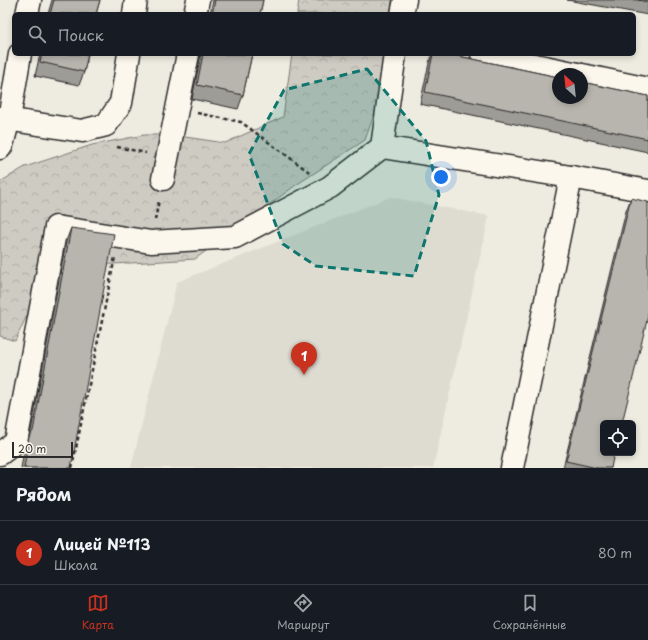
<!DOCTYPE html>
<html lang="ru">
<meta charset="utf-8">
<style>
:root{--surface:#171b24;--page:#20242c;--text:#f1f3f6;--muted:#9ea1a6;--line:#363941;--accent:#c8321e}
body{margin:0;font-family:"Playpen Sans",sans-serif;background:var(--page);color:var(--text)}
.controls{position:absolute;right:12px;bottom:12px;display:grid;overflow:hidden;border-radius:6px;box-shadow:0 2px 6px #0003}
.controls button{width:36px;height:36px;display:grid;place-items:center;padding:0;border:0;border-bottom:1px solid var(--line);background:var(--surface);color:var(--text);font:20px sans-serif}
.compass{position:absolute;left:552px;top:68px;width:36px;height:36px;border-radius:50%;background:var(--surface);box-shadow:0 2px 6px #0003;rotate:333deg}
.scale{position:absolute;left:12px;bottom:10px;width:61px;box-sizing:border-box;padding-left:4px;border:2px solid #2b2b2b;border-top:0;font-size:11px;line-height:14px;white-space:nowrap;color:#2b2b2b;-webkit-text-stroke:3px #fbf7ec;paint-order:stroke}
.you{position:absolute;left:441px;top:177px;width:14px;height:14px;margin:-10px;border:3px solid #fff;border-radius:50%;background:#1a73e8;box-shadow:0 0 0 6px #1a73e833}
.badge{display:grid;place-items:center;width:26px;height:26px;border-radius:50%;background:var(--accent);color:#fff;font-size:13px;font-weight:700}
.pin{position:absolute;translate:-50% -33px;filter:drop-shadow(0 1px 2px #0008)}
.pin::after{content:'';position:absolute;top:21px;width:14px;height:12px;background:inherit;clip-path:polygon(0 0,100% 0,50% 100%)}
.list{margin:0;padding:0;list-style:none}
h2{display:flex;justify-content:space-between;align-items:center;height:52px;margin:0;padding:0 16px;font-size:17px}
h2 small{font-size:13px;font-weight:400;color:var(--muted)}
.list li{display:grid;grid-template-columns:26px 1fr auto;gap:12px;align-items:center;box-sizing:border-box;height:64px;padding:0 16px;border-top:1px solid var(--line)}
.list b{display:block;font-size:15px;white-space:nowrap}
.list p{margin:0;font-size:13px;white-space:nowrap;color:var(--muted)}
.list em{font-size:13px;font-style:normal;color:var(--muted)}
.icon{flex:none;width:22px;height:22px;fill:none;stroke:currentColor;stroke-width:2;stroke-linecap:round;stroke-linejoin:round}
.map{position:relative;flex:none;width:648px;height:468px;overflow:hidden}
.search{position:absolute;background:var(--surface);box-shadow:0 2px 6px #0003;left:12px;right:12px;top:12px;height:44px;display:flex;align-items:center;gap:10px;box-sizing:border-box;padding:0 14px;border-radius:6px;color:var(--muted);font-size:15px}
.sheet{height:116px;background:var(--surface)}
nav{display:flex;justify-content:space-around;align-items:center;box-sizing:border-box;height:56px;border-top:1px solid var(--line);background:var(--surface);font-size:11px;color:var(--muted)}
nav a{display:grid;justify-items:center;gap:2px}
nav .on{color:var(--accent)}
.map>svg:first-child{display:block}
</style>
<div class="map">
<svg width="648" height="468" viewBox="0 0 648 468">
<defs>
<pattern id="forest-crowns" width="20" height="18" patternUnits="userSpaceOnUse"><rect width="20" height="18" fill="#cecbc2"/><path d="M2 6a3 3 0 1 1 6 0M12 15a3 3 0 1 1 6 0" fill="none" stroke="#b1aea7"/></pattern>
</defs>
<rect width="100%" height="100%" fill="#eeebe0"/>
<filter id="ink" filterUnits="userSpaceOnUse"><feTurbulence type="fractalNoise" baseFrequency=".025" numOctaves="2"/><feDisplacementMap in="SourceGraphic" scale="8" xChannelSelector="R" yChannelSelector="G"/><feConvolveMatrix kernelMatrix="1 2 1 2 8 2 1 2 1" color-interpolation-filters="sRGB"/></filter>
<g filter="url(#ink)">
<path fill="#dedbd1" d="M 390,197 L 489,216 L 433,468 L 131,468 L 177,282 Z"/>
<g fill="url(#forest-crowns)" stroke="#7c7b76">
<path d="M 299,0 L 392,0 L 390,14 L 297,14 Z"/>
<path d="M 292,54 L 384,54 L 375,112 L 365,140 L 296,185 L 195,259 L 49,268 L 15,341 L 0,336 L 0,182 L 25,167 L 92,145 L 144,135 L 172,135 L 225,143 L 283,117 Z"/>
</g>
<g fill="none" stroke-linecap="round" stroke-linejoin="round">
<defs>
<g id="minor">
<path d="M 27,14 L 30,0"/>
<path d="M 134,14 L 136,0"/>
<path d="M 195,14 L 198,0"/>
<path d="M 402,14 L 405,0"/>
<path d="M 482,54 L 578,74"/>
<path d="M 582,75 L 648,89"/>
<path d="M 0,118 L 82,131 L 106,125 L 121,103 L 129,54"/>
<path d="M 382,147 L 571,177 L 648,191"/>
<path d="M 0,148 L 2,145 L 9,119 L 20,54"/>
<path d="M 163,179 L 188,54"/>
<path d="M 0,454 L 16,442 L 56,227 L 151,242 L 235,237 L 330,187 L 382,147 L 395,54"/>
<path d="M 512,468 L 571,177"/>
</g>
</defs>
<use href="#minor" stroke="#2b2b2b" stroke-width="25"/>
<g stroke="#2b2b2b" stroke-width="2.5" stroke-dasharray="4 3" stroke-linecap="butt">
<path d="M 197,113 L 241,122 L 312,174"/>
<path d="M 117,147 L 146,153"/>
<path d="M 155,220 L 159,200"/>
<path d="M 72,468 L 115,257"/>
</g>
<use href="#minor" stroke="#fbf7ec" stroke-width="22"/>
</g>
<g fill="#9e9c96" stroke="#2b2b2b">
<path d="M 52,0 L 100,0 L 96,14 L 48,14 Z"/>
<path d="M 213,0 L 263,0 L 260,14 L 210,14 Z"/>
<path d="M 567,0 L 648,0 L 648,15 Z"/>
<path d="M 40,54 L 88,54 L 84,72 L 79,85 L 35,76 Z"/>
<path d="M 201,54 L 252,54 L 243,95 L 238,109 L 192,99 Z"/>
<path d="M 432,54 L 449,54 L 648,96 L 648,152 L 420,104 L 429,63 Z"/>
<path d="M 631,198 L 611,468 L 563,468 L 626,211 Z"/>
<path d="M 71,228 L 71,468 L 21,468 L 24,451 L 30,436 L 66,241 Z"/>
</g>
<g fill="#b8b5ae" stroke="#2b2b2b">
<path d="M 54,0 L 100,0 L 96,14 L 50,14 Z"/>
<path d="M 215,0 L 263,0 L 260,14 L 212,14 Z"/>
<path d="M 638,0 L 648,0 L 648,2 Z"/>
<path d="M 42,54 L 88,54 L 84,72 L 40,62 Z"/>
<path d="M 203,54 L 252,54 L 243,95 L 197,85 Z"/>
<path d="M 433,54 L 449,54 L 558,77 L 558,98 L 582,98 L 582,82 L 648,96 L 648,139 L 425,92 Z"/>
<path d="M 631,198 L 648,202 L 648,316 L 622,423 L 603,423 L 603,453 L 614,453 L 611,468 L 597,468 L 566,461 Z"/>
<path d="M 71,228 L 114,234 L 71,468 L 24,468 L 29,437 L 33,431 Z"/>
</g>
</g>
<path fill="#0f766e" fill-opacity="0.2" stroke="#0f766e" stroke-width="3" stroke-dasharray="8 5" stroke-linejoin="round" d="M 367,69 L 426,141 L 439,195 L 414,276 L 316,266 L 283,244 L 249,154 L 284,90 Z"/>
</svg>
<div class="controls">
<button><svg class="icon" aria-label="locate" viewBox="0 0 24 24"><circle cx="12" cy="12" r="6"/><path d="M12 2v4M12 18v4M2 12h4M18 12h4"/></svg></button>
</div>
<svg class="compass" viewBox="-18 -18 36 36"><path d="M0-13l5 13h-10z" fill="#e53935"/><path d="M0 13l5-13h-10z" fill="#9ea1a6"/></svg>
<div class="scale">20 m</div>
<div class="you"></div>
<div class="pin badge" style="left:304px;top:375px">1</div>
<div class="search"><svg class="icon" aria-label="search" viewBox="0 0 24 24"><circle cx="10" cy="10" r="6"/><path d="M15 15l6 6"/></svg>Поиск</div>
</div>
<section class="sheet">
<h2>Рядом<small></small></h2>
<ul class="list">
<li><span class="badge">1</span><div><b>Лицей №113</b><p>Школа</p></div><em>80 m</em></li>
</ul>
</section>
<nav>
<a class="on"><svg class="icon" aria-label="map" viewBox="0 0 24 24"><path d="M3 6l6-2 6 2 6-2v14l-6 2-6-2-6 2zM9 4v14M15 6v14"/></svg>Карта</a>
<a><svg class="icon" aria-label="directions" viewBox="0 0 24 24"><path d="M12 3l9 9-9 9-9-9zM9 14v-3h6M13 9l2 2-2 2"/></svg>Маршрут</a>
<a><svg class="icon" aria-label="saved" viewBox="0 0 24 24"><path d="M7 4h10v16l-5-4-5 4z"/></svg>Сохранённые</a>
</nav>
